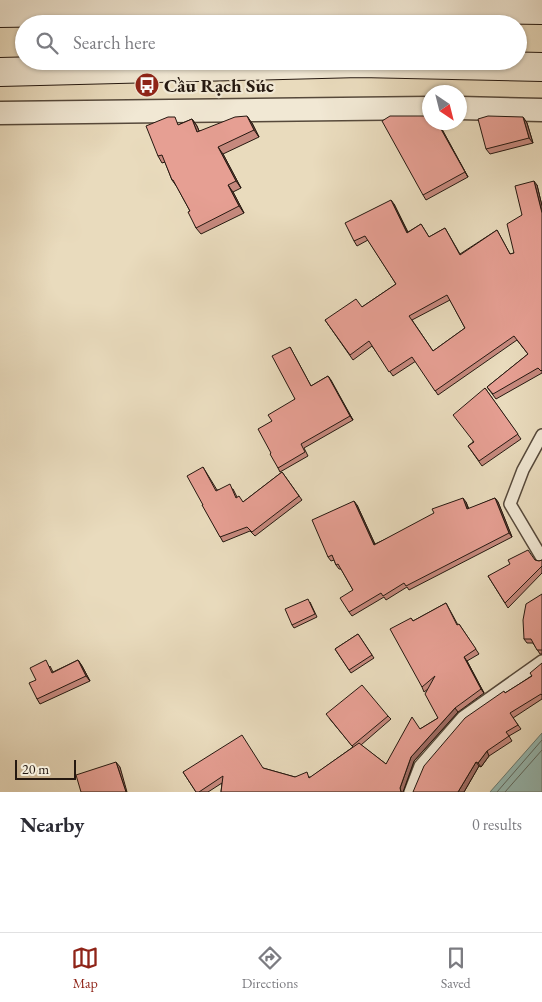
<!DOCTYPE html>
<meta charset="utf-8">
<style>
:root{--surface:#fff;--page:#f2f2f3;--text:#2b2b33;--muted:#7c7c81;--line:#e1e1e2;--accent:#8f2418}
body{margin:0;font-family:"EB Garamond",serif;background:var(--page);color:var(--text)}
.compass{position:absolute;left:422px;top:85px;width:45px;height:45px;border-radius:50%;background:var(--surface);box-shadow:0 1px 4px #0004;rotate:145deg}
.scale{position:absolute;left:15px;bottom:12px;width:61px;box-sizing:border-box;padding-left:5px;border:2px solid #251810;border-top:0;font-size:14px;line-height:18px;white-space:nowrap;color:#251810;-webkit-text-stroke:4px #f1e8d4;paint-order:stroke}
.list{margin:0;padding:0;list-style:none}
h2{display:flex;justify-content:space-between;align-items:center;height:65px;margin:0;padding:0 20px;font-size:21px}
h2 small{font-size:16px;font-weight:400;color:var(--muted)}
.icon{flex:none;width:28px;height:28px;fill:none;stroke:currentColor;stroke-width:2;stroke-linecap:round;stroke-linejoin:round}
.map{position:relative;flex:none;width:542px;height:792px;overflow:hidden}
.search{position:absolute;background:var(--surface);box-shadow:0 1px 4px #0004;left:15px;right:15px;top:15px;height:55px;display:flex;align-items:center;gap:12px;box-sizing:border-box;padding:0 18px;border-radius:28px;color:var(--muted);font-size:19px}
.sheet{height:140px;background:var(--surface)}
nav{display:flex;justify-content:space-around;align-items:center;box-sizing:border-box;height:70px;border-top:1px solid var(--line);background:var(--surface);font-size:14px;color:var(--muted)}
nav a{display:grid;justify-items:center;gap:2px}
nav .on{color:var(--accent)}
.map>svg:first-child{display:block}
</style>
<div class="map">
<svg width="542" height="792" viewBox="0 0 542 792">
<rect width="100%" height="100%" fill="#e9dbbd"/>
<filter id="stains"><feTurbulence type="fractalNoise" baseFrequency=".004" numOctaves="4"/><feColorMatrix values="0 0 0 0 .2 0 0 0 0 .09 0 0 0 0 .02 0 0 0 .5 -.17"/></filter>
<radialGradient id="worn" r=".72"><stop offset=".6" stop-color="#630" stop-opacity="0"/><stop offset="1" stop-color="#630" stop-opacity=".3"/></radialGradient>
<path fill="#97bbb4" stroke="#697a72" d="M 542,733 L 542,792 L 490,792 Z"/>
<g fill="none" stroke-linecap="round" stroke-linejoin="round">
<g stroke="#5e6a62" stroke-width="1">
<path d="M 497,792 L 542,740"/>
<path d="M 505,792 L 542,750"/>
</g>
<defs>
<g id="service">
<path d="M 542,435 L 523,470 L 510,504 L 542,558"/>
<path d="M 410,792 L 420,766 L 463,717 L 542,661"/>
</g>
<g id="minor">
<path d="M 460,108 L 542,110"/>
<path d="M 0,113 L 430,108"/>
</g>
<g id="secondary">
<path d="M 0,13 L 375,7 L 542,10"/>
<path d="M 0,72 L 360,63 L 542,67"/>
</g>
</defs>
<use href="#service" stroke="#56493b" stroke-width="14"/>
<use href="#minor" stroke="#56493b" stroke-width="25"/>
<use href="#secondary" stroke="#251810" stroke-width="30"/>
<use href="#service" stroke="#f1e8d4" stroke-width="11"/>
<use href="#minor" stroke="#f1e8d4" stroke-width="22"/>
<use href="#secondary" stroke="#f1e8d4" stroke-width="28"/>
</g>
<g fill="#c6897e" stroke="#251810" fill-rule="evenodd">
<path d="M 523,117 L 527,123 L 533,143 L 490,154 L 486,149 Z"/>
<path d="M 192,119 L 197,126 L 199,131 L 252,123 L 259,137 L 223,154 L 241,188 L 233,192 L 244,213 L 201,234 L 196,228 L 190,211 L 177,187 L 172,180 L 165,162 L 162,163 L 158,156 L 180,124 Z"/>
<path d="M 438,122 L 468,177 L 426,200 L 423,195 Z"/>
<path d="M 537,185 L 542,206 L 542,373 L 496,399 L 487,387 L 528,354 L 517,340 L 438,395 L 416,361 L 393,376 L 372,346 L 353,360 L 325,320 L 362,307 L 396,284 L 368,240 L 357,246 L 354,241 L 394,204 L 408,232 L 421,224 L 429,237 L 445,228 L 460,254 L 497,230 L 510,254 L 514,253 L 522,215 ZM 450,300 L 465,328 L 433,351 L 412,320 Z"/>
<path d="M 290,347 L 311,386 L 328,376 L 353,420 L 304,448 L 308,456 L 280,472 L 278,468 L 272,421 L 295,399 Z"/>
<path d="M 485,388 L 521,439 L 482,466 L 468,446 L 473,442 Z"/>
<path d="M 203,467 L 217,490 L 233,489 L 237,497 L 243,502 L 282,472 L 302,500 L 255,536 L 250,531 L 223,542 L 203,505 Z"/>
<path d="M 495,498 L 498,502 L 512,537 L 409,590 L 407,587 L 386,600 L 384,597 L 352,616 L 349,612 L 353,590 L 341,569 L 339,569 L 336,565 L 334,560 L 331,561 L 328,557 L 357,505 L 375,544 L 466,502 L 469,509 Z"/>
<path d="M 535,560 L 539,561 L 542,560 L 542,573 L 508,608 L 488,576 Z"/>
<path d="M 542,594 L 542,654 L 540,654 L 533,643 L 527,643 L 524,639 Z"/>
<path d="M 310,602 L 317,617 L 294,628 L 292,625 Z"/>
<path d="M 446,603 L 458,625 L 459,624 L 479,654 L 467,661 L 484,693 L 458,712 L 414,761 L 403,792 L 221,792 L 222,783 L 208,792 L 196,792 L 183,772 L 263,768 L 295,777 L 311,777 L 353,747 L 329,718 L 388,716 L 391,719 L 361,745 L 386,764 L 420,729 L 438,718 L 428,689 L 424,692 L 422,687 L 411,618 L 413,621 Z"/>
<path d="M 358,634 L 374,658 L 351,673 L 335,649 Z"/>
<path d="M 78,660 L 82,666 L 90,681 L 40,704 L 37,699 L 36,680 L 50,666 L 53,672 Z"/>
<path d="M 542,663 L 542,699 L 513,718 L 521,729 L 509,736 L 512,741 L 489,756 L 481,767 L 479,766 L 464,792 L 413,792 L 505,693 L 532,676 Z"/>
</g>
<g fill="#a16f67" stroke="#251810">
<path d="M 247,116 L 252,123 L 259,137 L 254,130 Z"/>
<path d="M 523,117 L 527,123 L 533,143 L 529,138 Z"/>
<path d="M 192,119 L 197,126 L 202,138 L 197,132 Z"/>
<path d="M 437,122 L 438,122 L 468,177 L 465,172 Z"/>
<path d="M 218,147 L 223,154 L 241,188 L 236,181 Z"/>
<path d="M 534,181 L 537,185 L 542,206 L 542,213 Z"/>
<path d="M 228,185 L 233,192 L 244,213 L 239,206 Z"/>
<path d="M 391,200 L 394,204 L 410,237 L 407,233 Z"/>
<path d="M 328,376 L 331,380 L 353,420 L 350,416 Z"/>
<path d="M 463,498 L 466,502 L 470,514 L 467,509 Z"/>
<path d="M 495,498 L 498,502 L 512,537 L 509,533 Z"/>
<path d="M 354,501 L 357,505 L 377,549 L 374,545 Z"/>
<path d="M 464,657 L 467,661 L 484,693 L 481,689 Z"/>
<path d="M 78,660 L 82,666 L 90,681 L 86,676 Z"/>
<path d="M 455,708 L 458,712 L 414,761 L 403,792 L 401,792 L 400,788 L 411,757 Z"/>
<path d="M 487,751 L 489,756 L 481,767 L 478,763 Z"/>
<path d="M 116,762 L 120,767 L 127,792 L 126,792 Z"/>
<path d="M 476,762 L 479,766 L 464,792 L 458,792 Z"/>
</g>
<g fill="#e69f93" stroke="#251810" fill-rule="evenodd">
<path d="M 430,115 L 430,122 L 437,122 L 465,172 L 423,195 L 382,121 L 390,116 L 427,116 Z"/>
<path d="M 247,116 L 254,130 L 218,147 L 236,181 L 228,185 L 239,206 L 196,228 L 188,212 L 190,211 L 173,180 L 172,180 L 162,155 L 158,156 L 146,126 L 168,117 L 175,117 L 178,125 L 192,119 L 197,132 L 235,117 Z"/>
<path d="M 488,116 L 523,117 L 529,138 L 486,149 L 478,119 Z"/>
<path d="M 534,181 L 542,213 L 542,370 L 541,371 L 538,368 L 493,394 L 487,387 L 528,354 L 514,336 L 435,391 L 412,357 L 389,372 L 369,341 L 350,355 L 325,320 L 356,299 L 362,307 L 396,284 L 365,236 L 354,241 L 345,223 L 391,200 L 407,233 L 421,224 L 429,237 L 445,228 L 460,255 L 497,230 L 510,254 L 514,253 L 507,224 L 522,215 L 515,186 ZM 447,295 L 465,328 L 433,351 L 409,316 Z"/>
<path d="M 290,347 L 311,386 L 328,376 L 350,416 L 301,444 L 305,452 L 278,468 L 270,454 L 271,453 L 258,429 L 272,421 L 268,415 L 295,399 L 272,356 Z"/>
<path d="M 485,388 L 518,434 L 479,461 L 468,446 L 474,442 L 453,415 Z"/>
<path d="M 203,467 L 216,491 L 230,484 L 236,498 L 239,496 L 243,502 L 282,472 L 299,496 L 252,532 L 247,527 L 220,537 L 202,505 L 203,505 L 187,476 Z"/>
<path d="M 463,498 L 467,509 L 495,498 L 509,533 L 406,586 L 404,583 L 383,596 L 381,593 L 349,612 L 340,598 L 353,590 L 338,564 L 336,565 L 332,555 L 328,557 L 312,520 L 354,501 L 374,545 L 434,513 L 432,509 Z"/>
<path d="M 528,550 L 535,560 L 539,561 L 542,560 L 542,566 L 505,603 L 488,576 L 510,564 L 508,560 Z"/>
<path d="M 542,594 L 542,650 L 537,650 L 531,639 L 524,639 L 523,620 L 526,604 Z"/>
<path d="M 308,599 L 315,614 L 292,625 L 285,609 Z"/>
<path d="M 446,603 L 457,625 L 459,624 L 476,649 L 464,657 L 481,689 L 455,708 L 411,757 L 400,788 L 401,792 L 221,792 L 223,776 L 199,792 L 196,792 L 183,772 L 242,735 L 263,768 L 295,777 L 307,772 L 309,778 L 359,743 L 386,764 L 412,717 L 420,729 L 438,718 L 425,694 L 435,676 L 422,687 L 390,629 L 411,618 L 413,621 Z"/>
<path d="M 358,634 L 372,655 L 349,670 L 335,649 Z"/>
<path d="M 46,660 L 52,673 L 78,660 L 86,676 L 37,699 L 29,683 L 36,680 L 30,668 Z"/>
<path d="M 542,663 L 542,695 L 541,694 L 510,713 L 518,725 L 506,732 L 509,736 L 487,751 L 478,763 L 476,762 L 458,792 L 413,792 L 424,766 L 465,718 L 504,691 L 505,693 L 532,676 L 530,673 Z"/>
<path d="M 362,685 L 388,716 L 352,746 L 326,714 Z"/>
<path d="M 116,762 L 126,792 L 81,792 L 76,775 Z"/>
</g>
<defs>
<symbol id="bus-disc" viewBox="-11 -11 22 22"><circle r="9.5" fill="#8f2418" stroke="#f1e8d4"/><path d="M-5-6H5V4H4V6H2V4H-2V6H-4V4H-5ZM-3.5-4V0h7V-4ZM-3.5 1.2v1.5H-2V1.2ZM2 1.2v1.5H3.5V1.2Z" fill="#fff"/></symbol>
</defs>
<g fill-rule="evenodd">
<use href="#bus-disc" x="133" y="71" width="28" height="28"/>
</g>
<g text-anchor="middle" stroke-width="4.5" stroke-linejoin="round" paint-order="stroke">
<g font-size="19" font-weight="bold" fill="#251810" stroke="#f1e8d4" text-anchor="start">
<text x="164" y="92">Cầu Rạch Súc</text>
</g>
</g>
<rect width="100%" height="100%" filter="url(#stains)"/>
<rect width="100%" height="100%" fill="url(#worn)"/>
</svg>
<svg class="compass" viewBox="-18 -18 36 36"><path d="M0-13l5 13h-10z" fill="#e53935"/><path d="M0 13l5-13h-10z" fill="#7c7c81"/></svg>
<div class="scale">20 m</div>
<div class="search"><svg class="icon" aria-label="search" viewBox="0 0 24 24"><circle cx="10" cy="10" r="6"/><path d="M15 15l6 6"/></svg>Search here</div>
</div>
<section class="sheet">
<h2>Nearby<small>0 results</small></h2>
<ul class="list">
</ul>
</section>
<nav>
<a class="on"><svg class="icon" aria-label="map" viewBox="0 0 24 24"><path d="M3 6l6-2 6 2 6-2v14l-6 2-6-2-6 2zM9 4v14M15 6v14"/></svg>Map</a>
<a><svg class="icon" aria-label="directions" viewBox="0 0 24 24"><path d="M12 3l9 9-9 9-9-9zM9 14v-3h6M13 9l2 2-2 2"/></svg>Directions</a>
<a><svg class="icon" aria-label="saved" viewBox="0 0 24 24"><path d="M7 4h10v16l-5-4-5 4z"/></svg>Saved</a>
</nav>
